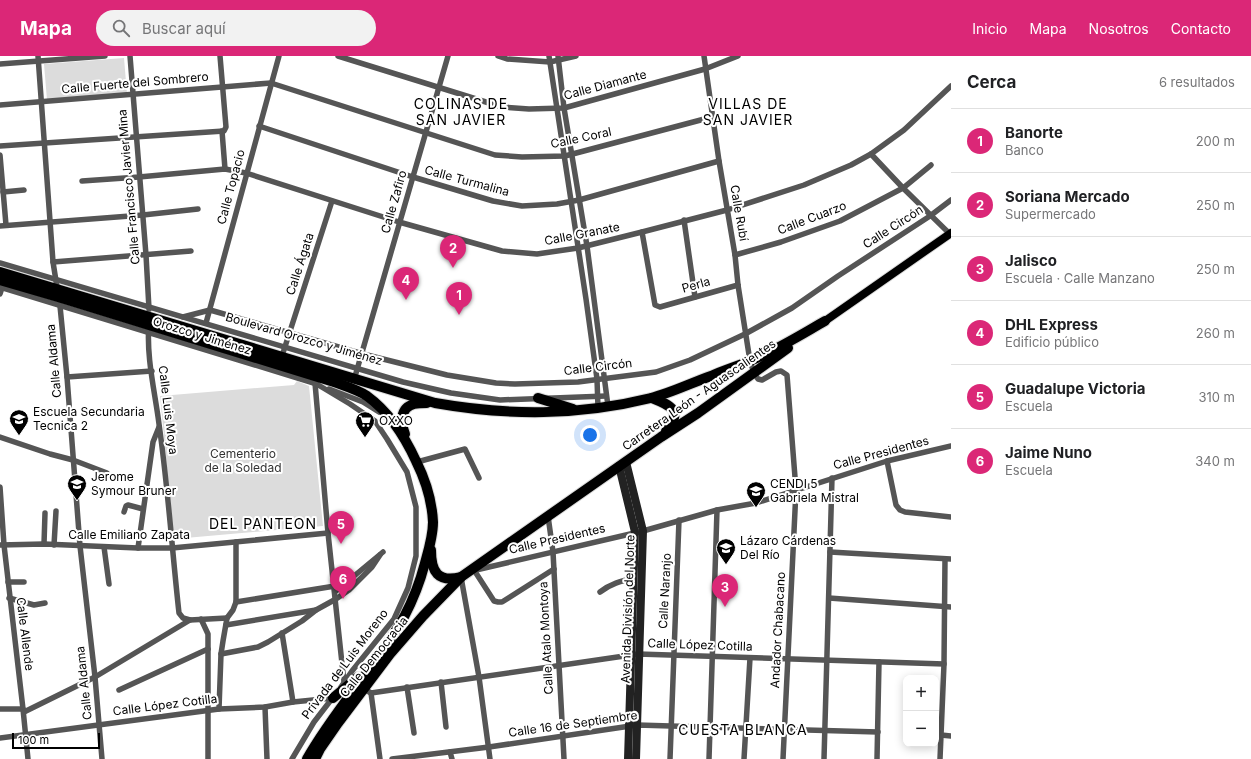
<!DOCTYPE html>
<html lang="es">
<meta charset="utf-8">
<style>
:root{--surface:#fff;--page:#f2f2f2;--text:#202124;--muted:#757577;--line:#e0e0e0;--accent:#db2777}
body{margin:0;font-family:Inter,sans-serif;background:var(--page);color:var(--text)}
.controls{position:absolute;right:12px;bottom:12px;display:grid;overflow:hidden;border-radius:8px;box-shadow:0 2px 10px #0003}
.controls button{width:36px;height:36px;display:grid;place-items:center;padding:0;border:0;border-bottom:1px solid var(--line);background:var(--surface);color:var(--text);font:20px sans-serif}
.scale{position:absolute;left:12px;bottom:10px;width:88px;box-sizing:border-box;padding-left:4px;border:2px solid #000;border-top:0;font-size:11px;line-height:14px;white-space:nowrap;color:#000;-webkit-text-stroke:3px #fff;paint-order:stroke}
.you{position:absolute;left:590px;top:379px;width:14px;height:14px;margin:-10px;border:3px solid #fff;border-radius:50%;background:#1a73e8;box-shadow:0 0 0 6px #1a73e833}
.badge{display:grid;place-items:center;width:26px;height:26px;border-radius:50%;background:var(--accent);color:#fff;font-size:13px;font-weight:700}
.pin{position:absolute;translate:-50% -33px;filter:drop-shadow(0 1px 2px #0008)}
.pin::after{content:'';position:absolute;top:21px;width:14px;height:12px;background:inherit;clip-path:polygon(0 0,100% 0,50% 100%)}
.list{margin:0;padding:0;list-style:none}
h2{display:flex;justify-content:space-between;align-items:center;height:52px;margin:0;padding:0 16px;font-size:17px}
h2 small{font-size:13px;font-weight:400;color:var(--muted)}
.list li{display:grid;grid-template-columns:26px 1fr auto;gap:12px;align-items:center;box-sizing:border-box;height:64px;padding:0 16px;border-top:1px solid var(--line)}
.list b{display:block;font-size:15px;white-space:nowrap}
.list p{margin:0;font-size:13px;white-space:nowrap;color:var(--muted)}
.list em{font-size:13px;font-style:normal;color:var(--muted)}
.icon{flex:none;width:22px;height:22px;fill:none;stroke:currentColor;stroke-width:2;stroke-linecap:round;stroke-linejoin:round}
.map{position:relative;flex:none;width:951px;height:703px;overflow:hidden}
header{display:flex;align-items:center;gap:24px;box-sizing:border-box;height:56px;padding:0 20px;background:var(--accent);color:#fff}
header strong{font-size:19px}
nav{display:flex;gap:22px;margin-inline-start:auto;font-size:14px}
.search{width:280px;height:36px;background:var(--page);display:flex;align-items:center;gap:10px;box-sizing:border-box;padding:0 14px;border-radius:22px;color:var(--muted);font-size:15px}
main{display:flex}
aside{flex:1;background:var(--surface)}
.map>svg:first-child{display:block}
</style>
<header>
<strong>Mapa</strong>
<div class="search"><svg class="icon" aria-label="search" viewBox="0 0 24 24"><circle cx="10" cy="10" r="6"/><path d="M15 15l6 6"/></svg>Buscar aquí</div>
<nav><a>Inicio</a><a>Mapa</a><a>Nosotros</a><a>Contacto</a></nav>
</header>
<main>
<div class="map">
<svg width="951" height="703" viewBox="0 0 951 703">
<rect width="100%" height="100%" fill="#fff"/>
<g fill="#dcdcdc">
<path d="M 124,2 L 127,38 L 47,44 L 44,8 Z"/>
<path d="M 297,325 L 309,330 L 323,470 L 174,483 L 160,340 L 294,329 Z"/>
</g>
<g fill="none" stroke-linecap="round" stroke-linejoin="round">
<defs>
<path id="primary" d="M 825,265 L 951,177"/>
<g id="highway">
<path d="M 0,216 L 435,347 C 509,360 578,360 651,342 C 671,337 691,327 711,320 C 727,313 745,308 761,300 C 783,290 804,277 825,265"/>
<path d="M 0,224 L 58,241 L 334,326 C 345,330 358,334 367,340 C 389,356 405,381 416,405 C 425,423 432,445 433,466 C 433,480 429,493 425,507 C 420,526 413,544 404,561 C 376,611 335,653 307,703"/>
<path d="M 538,342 L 573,353"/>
<path d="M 652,342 C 670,349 684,355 666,375"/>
<path d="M 405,378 C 401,368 399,352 414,348 C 418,347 423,347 427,347"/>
<path d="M 431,494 C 431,516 438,527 461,521"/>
<path d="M 333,642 L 358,621"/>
<path d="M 315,703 L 320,693 L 338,667 L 390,598 L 423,560 L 461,521 L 661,381 L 698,357 L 788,292"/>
</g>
</defs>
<use href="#primary" stroke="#dbdbdb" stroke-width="10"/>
<use href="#highway" stroke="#dbdbdb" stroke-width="12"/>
<g stroke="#555" stroke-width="5.5">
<path d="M 38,0 L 53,206 L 60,250 L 67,321 L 80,490 L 95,621 L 102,703"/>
<path d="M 130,0 L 146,199 L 149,253"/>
<path d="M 338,0 L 502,51 L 529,53 L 564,52 L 705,13 L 738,0"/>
<path d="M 498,0 L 507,3 L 550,6 L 576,0"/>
<path d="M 549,0 L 586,243 L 597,323 L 598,352"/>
<path d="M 558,0 L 564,52 L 587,190 L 608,350"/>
<path d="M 704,0 L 719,105 L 735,199 L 738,229 L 750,305 L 754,317 L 758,323 L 762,324 L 776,316 L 781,315 L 787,319 L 796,434 L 783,703"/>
<path d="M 0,8 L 105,0"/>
<path d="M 0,49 L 271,27 L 495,99 L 522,101 L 565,100 L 712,61"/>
<path d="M 259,70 L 413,121 L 493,145 L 522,150 L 557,148 L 579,144 L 719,105"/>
<path d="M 222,75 L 225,113"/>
<path d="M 0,90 L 224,75 L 226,71 L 220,0"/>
<path d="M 871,98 L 903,132 L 950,178"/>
<path d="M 0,99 L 6,169"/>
<path d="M 82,125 L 139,121 L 225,113 L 246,117 L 399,166 L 502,195 L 537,198 L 578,192 L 642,176 L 727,154 L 804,129 L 851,109 L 871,98 L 904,74 L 951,30"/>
<path d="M 3,136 L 24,134"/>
<path d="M 684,164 L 695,241"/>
<path d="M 0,170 L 143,159 L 198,153"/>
<path d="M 642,176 L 655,249 L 660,251 L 738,229"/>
<path d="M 735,199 L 781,186 L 840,165 L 903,132 L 931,109"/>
<path d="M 53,206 L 191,195"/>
<path d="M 0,207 L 403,326 L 451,337 L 500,344 L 606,340"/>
<path d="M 0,231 L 317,328"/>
<path d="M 0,238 L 2,232"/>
<path d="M 183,261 L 210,254 L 363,298 L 447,319 L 496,327 L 515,328 L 578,326 L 656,316 L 690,304 L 745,278 L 792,252 L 838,220 L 930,160 L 951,144"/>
<path d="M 206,267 L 279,0"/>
<path d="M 149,268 C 146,301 155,336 159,368 C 168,431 172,494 179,557 L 183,562 L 190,564"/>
<path d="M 282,300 L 332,145"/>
<path d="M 67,321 L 152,315"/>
<path d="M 354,324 L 448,0"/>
<path d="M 315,327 L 350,348 L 375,365 L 387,383 L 407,416 L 416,451 L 416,500 L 408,532 L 394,563 L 352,615 L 341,631"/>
<path d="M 315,327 L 328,477 L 344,626"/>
<path d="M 329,333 L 363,346 L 379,356"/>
<path d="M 0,381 L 50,398 L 73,404 L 107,417"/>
<path d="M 887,405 L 896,449 L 900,454 L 905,456 L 951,461"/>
<path d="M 417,406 L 465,393 L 479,422"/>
<path d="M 0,431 L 4,489 L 23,653 L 28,703"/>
<path d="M 124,456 L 126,450 L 128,449 L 143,453"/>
<path d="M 548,460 L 553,496 L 564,703"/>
<path d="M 44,488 L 45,457"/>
<path d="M 0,489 L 44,488 L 138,492 L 172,492 L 328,477"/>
<path d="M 54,489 L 56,455"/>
<path d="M 104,491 L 109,528"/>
<path d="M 138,492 L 153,386 L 159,371"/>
<path d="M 830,496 L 951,503"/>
<path d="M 474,514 L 494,545 L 498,546 L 502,546 L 554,513"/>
<path d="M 476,514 L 643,475 L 717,454 L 756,447 L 887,405 L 951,390"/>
<path d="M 461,521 L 479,621 L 490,703"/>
<path d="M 8,526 L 24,526"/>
<path d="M 336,535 L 383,496"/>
<path d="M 600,536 C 610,528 621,525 634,522"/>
<path d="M 9,542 L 34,549 L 45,547"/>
<path d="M 829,542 L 951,551"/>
<path d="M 236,546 L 335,530"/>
<path d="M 201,563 L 208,578 L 208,703"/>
<path d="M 226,569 L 316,554"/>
<path d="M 282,577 L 293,646"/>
<path d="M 221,598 L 258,591 L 268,586 L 302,565 L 316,554 L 336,543 L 349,534 L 372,511 L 380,499"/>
<path d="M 441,626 L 446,671"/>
<path d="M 407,631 L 414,677"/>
<path d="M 364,633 L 371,637 L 638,598 L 944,608"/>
<path d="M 119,634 L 208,593"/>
<path d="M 371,637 L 380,703"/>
<path d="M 265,651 L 267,703"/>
<path d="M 0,653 L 23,653"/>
<path d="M 219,653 L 221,598 L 223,585 L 227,562 L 233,554 L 236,546 L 236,486"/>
<path d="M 24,656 L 95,621 L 190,564 L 227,562"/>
<path d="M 941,679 L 951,680"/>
<path d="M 0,682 L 219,653 L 265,651 L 293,646 L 333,642"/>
<path d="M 450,696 L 452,703"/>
<path d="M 292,703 L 314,666 L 334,640"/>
<path d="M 392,703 L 489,691 L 637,669 L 878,676"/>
<path d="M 670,703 L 679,464"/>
<path d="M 709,703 L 717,454"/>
<path d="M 744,703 L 750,602"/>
<path d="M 824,703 L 832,422"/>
<path d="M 877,703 L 879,606"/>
<path d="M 940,703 L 944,608 L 945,503"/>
</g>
<g stroke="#222" stroke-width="8">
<path d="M 626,406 L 643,475 L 636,703"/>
<path d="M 619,410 L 635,476 L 628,703"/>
</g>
<use href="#primary" stroke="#000" stroke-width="8"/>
<use href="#highway" stroke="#000" stroke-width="10"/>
</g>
<defs>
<symbol id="school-pin" viewBox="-11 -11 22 30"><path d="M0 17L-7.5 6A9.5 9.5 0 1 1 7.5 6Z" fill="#000" stroke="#fff"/><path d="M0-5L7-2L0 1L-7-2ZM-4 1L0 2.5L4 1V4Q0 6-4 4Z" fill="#fff"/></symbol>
<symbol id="supermarket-pin" viewBox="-11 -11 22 30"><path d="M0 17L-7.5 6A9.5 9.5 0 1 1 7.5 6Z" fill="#000" stroke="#fff"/><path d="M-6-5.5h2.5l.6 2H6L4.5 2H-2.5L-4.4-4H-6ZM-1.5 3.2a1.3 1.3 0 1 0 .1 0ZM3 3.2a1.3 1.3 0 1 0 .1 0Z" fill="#fff"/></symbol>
</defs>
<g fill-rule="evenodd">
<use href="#school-pin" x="8" y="352" width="22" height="30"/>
<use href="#supermarket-pin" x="354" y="354" width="22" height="30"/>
<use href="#school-pin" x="66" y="417" width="22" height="30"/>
<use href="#school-pin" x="745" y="424" width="22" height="30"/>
<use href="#school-pin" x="715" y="481" width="22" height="30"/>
</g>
<g text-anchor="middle" stroke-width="4" stroke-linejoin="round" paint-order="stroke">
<g font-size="12" fill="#000" stroke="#fff">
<text transform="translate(135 27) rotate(-5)" y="4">Calle Fuerte del Sombrero</text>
<text transform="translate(605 29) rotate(-15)" y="4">Calle Diamante</text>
<text transform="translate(581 82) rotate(-12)" y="4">Calle Coral</text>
<text transform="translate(467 125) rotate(15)" y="4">Calle Turmalina</text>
<text transform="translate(129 131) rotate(-95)" y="4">Calle Francisco Javier Mina</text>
<text transform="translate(231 131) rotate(-75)" y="4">Calle Topacio</text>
<text transform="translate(394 146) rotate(-74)" y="4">Calle Zafiro</text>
<text transform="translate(739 157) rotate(80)" y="4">Calle Rubí</text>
<text transform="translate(812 162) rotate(-21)" y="4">Calle Cuarzo</text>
<text transform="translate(893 171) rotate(-33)" y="4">Calle Circón</text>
<text transform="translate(582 178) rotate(-11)" y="4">Calle Granate</text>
<text transform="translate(300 208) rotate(-72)" y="4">Calle Ágata</text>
<text transform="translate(696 229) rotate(-16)" y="4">Perla</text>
<text transform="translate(202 280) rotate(17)" y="4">Orozco y Jiménez</text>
<text transform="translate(304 283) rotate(16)" y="4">Boulevard Orozco y Jiménez</text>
<text transform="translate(54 305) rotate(-95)" y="4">Calle Aldama</text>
<text transform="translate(598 311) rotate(-7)" y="4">Calle Circón</text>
<text transform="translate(699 339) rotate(-35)" y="4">Carretera León - Aguascalientes</text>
<text transform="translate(168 354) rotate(83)" y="4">Calle Luis Moya</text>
<text transform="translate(881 397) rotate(-15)" y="4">Calle Presidentes</text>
<text x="129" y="483">Calle Emiliano Zapata</text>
<text transform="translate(557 483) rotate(-13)" y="4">Calle Presidentes</text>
<text transform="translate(665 535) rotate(-87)" y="4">Calle Naranjo</text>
<text transform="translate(628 553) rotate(-88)" y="4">Avenida División del Norte</text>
<text transform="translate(778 574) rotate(-87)" y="4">Andador Chabacano</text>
<text transform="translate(25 578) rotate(83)" y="4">Calle Allende</text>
<text transform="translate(546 582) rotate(-93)" y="4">Calle Atalo Montoya</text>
<text transform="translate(700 589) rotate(2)" y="4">Calle López Cotilla</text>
<text transform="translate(374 601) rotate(-51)" y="4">Calle Democracia</text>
<text transform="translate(345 608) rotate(-53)" y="4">Privada de Luis Moreno</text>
<text transform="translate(84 627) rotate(-96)" y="4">Calle Aldama</text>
<text transform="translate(165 649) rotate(-7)" y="4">Calle López Cotilla</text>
<text transform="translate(573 668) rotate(-8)" y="4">Calle 16 de Septiembre</text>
</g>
<g font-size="12" fill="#000" stroke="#fff" text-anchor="start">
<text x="33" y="360">Escuela Secundaria<tspan x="33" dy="14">Tecnica 2</tspan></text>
<text x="379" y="369">OXXO</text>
<text x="91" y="425">Jerome<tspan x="91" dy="14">Symour Bruner</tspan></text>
<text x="770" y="432">CENDI 5<tspan x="770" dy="14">Gabriela Mistral</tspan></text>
<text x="740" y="489">Lázaro Cárdenas<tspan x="740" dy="14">Del Río</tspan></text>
</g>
<g font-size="12" fill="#333" stroke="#fff">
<text x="243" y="402">Cementerio<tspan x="243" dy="14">de la Soledad</tspan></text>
</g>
<g font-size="14" letter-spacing="1" fill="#000" stroke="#fff">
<text x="461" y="53">COLINAS DE<tspan x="461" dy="16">SAN JAVIER</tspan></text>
<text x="748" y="53">VILLAS DE<tspan x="748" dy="16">SAN JAVIER</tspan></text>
<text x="263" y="473">DEL PANTEON</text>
<text x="743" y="679">CUESTA BLANCA</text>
</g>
</g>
</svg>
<div class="controls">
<button>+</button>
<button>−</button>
</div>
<div class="scale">100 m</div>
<div class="you"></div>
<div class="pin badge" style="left:459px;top:259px">1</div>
<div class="pin badge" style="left:453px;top:212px">2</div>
<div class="pin badge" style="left:725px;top:551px">3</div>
<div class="pin badge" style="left:406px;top:244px">4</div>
<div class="pin badge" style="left:341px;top:488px">5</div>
<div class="pin badge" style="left:343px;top:543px">6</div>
</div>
<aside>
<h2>Cerca<small>6 resultados</small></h2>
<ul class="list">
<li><span class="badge">1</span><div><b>Banorte</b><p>Banco</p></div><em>200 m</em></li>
<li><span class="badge">2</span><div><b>Soriana Mercado</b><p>Supermercado</p></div><em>250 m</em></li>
<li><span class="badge">3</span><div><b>Jalisco</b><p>Escuela · Calle Manzano</p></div><em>250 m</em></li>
<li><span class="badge">4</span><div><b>DHL Express</b><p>Edificio público</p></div><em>260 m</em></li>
<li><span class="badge">5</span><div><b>Guadalupe Victoria</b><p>Escuela</p></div><em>310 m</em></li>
<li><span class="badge">6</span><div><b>Jaime Nuno</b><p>Escuela</p></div><em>340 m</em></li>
</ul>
</aside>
</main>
